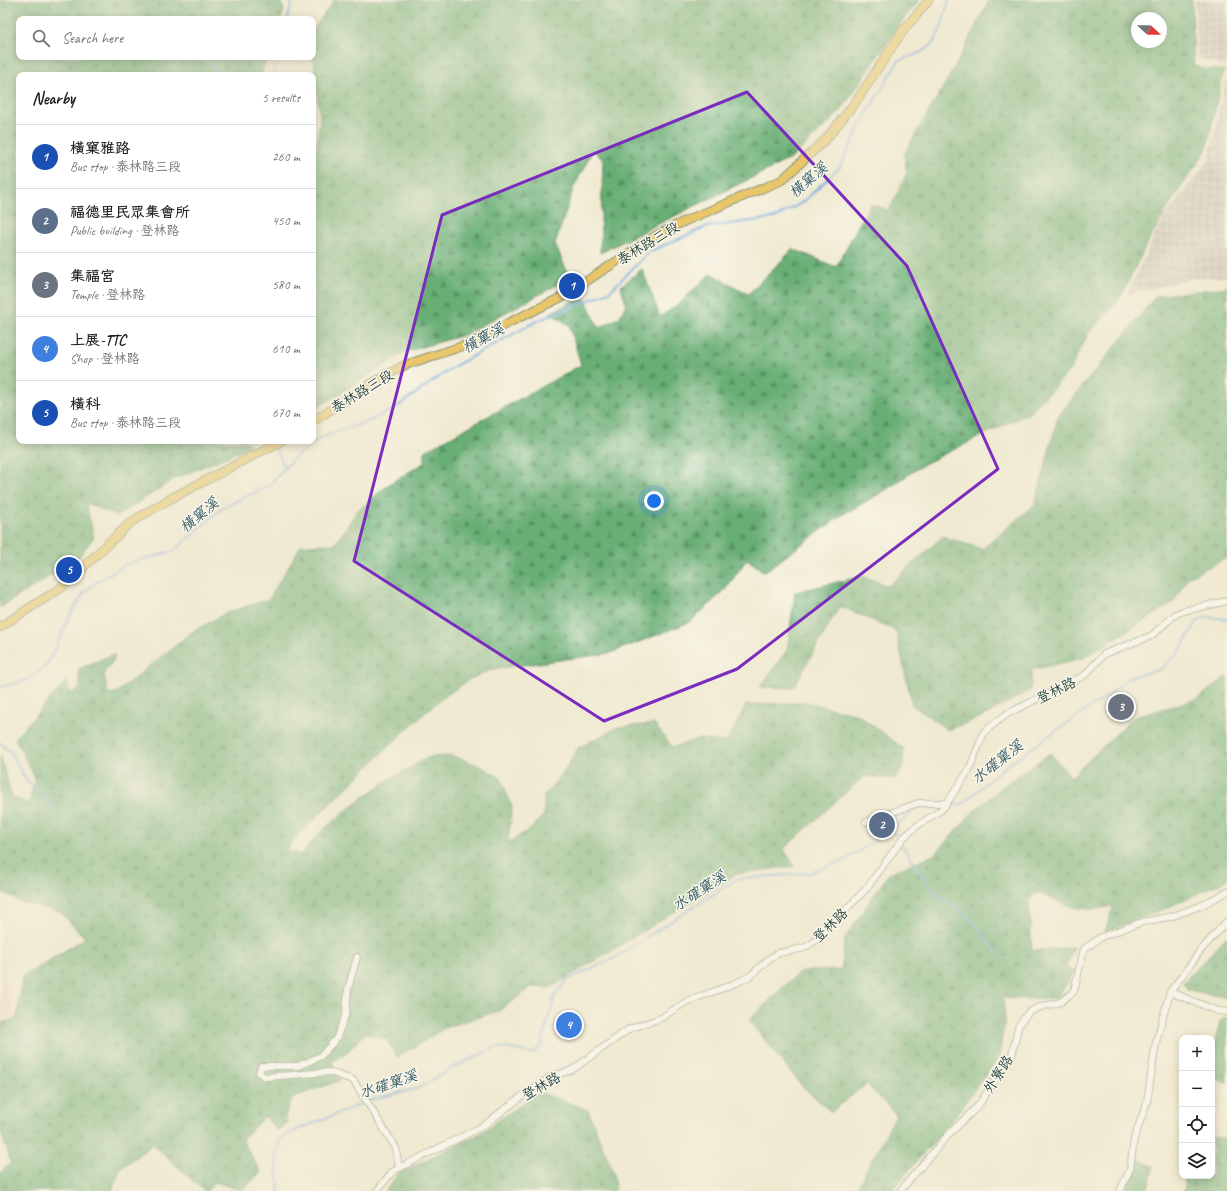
<!DOCTYPE html>
<meta charset="utf-8">
<style>
:root{--surface:#fff;--page:#f2f2f2;--text:#202124;--muted:#757577;--line:#e0e0e0;--accent:#d93025}
body{margin:0;font-family:Caveat,"LXGW WenKai TC",sans-serif;background:var(--page);color:var(--text)}
.controls{position:absolute;right:12px;bottom:12px;display:grid;overflow:hidden;border-radius:8px;box-shadow:0 2px 10px #0003}
.controls button{width:36px;height:36px;display:grid;place-items:center;padding:0;border:0;border-bottom:1px solid var(--line);background:var(--surface);color:var(--text);font:20px sans-serif}
.compass{position:absolute;left:1131px;top:12px;width:36px;height:36px;border-radius:50%;background:var(--surface);box-shadow:0 2px 10px #0003;rotate:111deg}
.you{position:absolute;left:654px;top:501px;width:14px;height:14px;margin:-10px;border:3px solid #fff;border-radius:50%;background:#1a73e8;box-shadow:0 0 0 6px #1a73e833}
.badge{display:grid;place-items:center;width:26px;height:26px;border-radius:50%;background:var(--accent);color:#fff;font-size:13px;font-weight:700}
.pin{position:absolute;translate:-50% -50%;border:2px solid #fff;box-shadow:0 1px 4px #0006}
.list{margin:0;padding:0;list-style:none}
h2{display:flex;justify-content:space-between;align-items:center;height:52px;margin:0;padding:0 16px;font-size:17px}
h2 small{font-size:13px;font-weight:400;color:var(--muted)}
.list li{display:grid;grid-template-columns:26px 1fr auto;gap:12px;align-items:center;box-sizing:border-box;height:64px;padding:0 16px;border-top:1px solid var(--line)}
.list b{display:block;font-size:15px;white-space:nowrap}
.list p{margin:0;font-size:13px;white-space:nowrap;color:var(--muted)}
.list em{font-size:13px;font-style:normal;color:var(--muted)}
.icon{flex:none;width:22px;height:22px;fill:none;stroke:currentColor;stroke-width:2;stroke-linecap:round;stroke-linejoin:round}
.map{position:relative;flex:none;width:1227px;height:1191px;overflow:hidden}
.search{position:absolute;background:var(--surface);box-shadow:0 2px 10px #0003;left:16px;top:16px;width:300px;height:44px;display:flex;align-items:center;gap:10px;box-sizing:border-box;padding:0 14px;border-radius:8px;color:var(--muted);font-size:15px}
.panel{position:absolute;background:var(--surface);box-shadow:0 2px 10px #0003;left:16px;top:72px;width:300px;height:372px;border-radius:8px}
.map>svg:first-child{display:block}
</style>
<div class="map">
<svg width="1227" height="1191" viewBox="0 0 1227 1191">
<defs>
<pattern id="industrial-grid" width="8" height="8" patternUnits="userSpaceOnUse"><rect width="8" height="8" fill="#cdc2b9"/><path d="M0 4h8M4 0v8" fill="none" stroke="#a69f97"/></pattern>
<pattern id="forest-firs" width="22" height="20" patternUnits="userSpaceOnUse"><rect width="22" height="20" fill="#68ae74"/><path d="M5 1l3.5 6h-7zM16 11l3.5 6h-7z" fill="#558f60"/></pattern>
</defs>
<rect width="100%" height="100%" fill="#fbf7ec"/>
<filter id="ink" filterUnits="userSpaceOnUse"><feTurbulence type="fractalNoise" baseFrequency=".025" numOctaves="2"/><feDisplacementMap in="SourceGraphic" scale="8" xChannelSelector="R" yChannelSelector="G"/><feConvolveMatrix kernelMatrix="1 2 1 2 8 2 1 2 1" color-interpolation-filters="sRGB"/></filter>
<filter id="wash" filterUnits="userSpaceOnUse"><feTurbulence type="fractalNoise" baseFrequency=".012" numOctaves="4" result="noise"/><feDisplacementMap in="SourceGraphic" scale="16" xChannelSelector="R" yChannelSelector="G"/><feGaussianBlur stdDeviation="0.9" result="paint"/><feColorMatrix in="noise" values="0 0 0 0 0 0 0 0 0 0 0 0 0 0 0 0 0 1.4 0 .05"/><feComposite in="paint" operator="in"/></filter>
<g filter="url(#wash)">
<rect width="100%" height="100%" fill="#f0ead2"/>
<path fill="#efd6bb" d="M 0,955 L 15,1016 L 0,1020 Z"/>
<g fill="url(#industrial-grid)">
<path d="M 1195,0 L 1227,0 L 1227,68 L 1197,57 Z"/>
<path d="M 1227,73 L 1227,277 L 1190,279 L 1127,294 L 1163,218 L 1209,160 Z"/>
</g>
<g fill="url(#forest-firs)" stroke="#447654" fill-rule="evenodd">
<path d="M 0,0 L 280,0 L 284,10 L 281,19 L 19,19 L 19,57 L 267,57 L 261,75 L 19,75 L 19,441 L 247,441 L 250,447 L 176,478 L 117,516 L 86,503 L 94,537 L 78,558 L 0,608 Z"/>
<path d="M 334,0 L 920,0 L 902,21 L 840,112 L 792,158 L 600,253 L 603,160 L 593,150 L 574,187 L 555,244 L 570,278 L 464,335 L 405,352 L 314,410 L 313,173 L 320,120 L 313,54 L 313,30 Z"/>
<path d="M 989,0 L 1192,0 L 1194,66 L 1203,69 L 1224,70 L 1206,151 L 1172,201 L 1148,242 L 1118,302 L 1088,334 L 1070,370 L 1031,412 L 924,464 L 886,490 L 842,515 L 764,572 L 747,559 L 725,590 L 690,622 L 611,653 L 494,669 L 470,679 L 440,700 L 407,729 L 293,840 L 286,851 L 302,854 L 321,831 L 358,801 L 389,779 L 429,757 L 453,756 L 476,764 L 500,777 L 512,806 L 508,843 L 533,827 L 544,814 L 544,796 L 565,770 L 578,748 L 618,727 L 654,724 L 673,747 L 699,739 L 727,742 L 746,705 L 806,702 L 859,715 L 904,749 L 903,768 L 895,779 L 864,776 L 784,849 L 794,866 L 737,874 L 550,988 L 531,987 L 499,1011 L 447,1027 L 397,1057 L 386,1039 L 366,1033 L 347,1052 L 332,1062 L 341,1080 L 292,1098 L 285,1117 L 287,1123 L 277,1131 L 265,1116 L 242,1140 L 261,1172 L 242,1191 L 216,1182 L 207,1191 L 204,1191 L 153,1144 L 120,1169 L 112,1191 L 0,1191 L 0,1173 L 11,1163 L 0,1129 L 0,1023 L 17,1018 L 22,977 L 85,938 L 60,912 L 20,902 L 0,890 L 0,755 L 12,797 L 29,804 L 35,778 L 15,738 L 67,680 L 70,694 L 80,688 L 78,669 L 114,654 L 114,660 L 104,673 L 108,693 L 116,693 L 193,631 L 226,613 L 269,599 L 301,545 L 335,544 L 357,511 L 388,485 L 425,462 L 425,451 L 581,365 L 569,325 L 550,313 L 584,296 L 599,328 L 620,317 L 626,304 L 621,286 L 642,269 L 660,317 L 679,304 L 711,273 L 748,294 L 793,249 L 836,267 L 870,204 L 889,210 L 907,173 L 904,154 L 957,63 ZM 1137,18 L 1161,18 L 1161,42 L 1137,42 Z"/>
<path d="M 1227,287 L 1227,558 L 1188,577 L 1173,603 L 1083,658 L 1032,670 L 1030,690 L 982,717 L 948,730 L 912,705 L 896,631 L 840,606 L 793,688 L 760,687 L 787,650 L 795,592 L 863,576 L 888,586 L 943,536 L 982,549 L 1035,504 L 1058,416 L 1156,296 Z"/>
<path d="M 1227,676 L 1227,880 L 1169,907 L 1105,932 L 1113,906 C 1082,914 1065,906 1038,892 L 1029,900 L 1032,951 L 1074,947 L 1066,967 L 1075,972 L 1057,998 L 1025,999 L 1003,997 L 1005,1019 L 999,1057 L 947,1127 L 891,1191 L 859,1191 L 858,1186 L 896,1115 L 867,1084 L 831,1112 L 800,1084 L 749,1020 L 800,971 L 841,970 L 845,938 L 889,873 L 935,854 L 973,812 L 1002,787 L 1050,753 L 1071,777 L 1134,717 L 1197,699 Z"/>
<path d="M 1227,936 L 1227,998 L 1188,990 L 1183,983 Z"/>
<path d="M 1227,1017 L 1227,1083 L 1212,1077 L 1212,1053 L 1220,1021 Z"/>
<path d="M 539,1092 L 588,1110 L 614,1174 L 615,1191 L 385,1191 L 399,1173 L 479,1134 Z"/>
<path d="M 1212,1137 L 1227,1139 L 1227,1191 L 1183,1191 L 1186,1184 L 1182,1176 L 1212,1176 Z"/>
<path d="M 1139,1159 L 1154,1167 L 1147,1191 L 1125,1191 Z"/>
</g>
<g fill="none" stroke-linecap="round" stroke-linejoin="round">
<g stroke="#6fa8de" stroke-width="2">
<path d="M 177,18 L 177,19"/>
<path d="M 287,19 L 293,0"/>
<path d="M 203,57 L 221,75"/>
<path d="M 273,75 L 276,57"/>
<path d="M 275,446 L 285,468"/>
<path d="M 0,687 L 27,680 L 46,666 L 56,647 L 68,619 L 83,594 L 98,581 L 129,563 L 174,551 L 222,508 L 269,486 L 292,460 L 317,440 L 335,432 L 364,423 L 394,409 L 453,367 L 539,320 L 609,292 L 649,252 L 706,227 L 775,218 L 803,202 L 840,167 L 863,120 L 899,60 C 941,49 937,38 949,0"/>
<path d="M 0,743 L 11,752 L 25,778 L 52,807"/>
<path d="M 948,804 L 962,804 L 1001,770 L 1067,723 L 1105,698 L 1128,678 L 1161,669 L 1179,652 L 1197,622 L 1206,617 L 1227,619"/>
<path d="M 891,829 L 933,891 L 971,919 L 998,954"/>
<path d="M 279,1191 L 276,1154 L 280,1139 L 294,1131 L 374,1099 L 419,1088 L 448,1070 L 496,1047 L 518,1050 L 532,1054 L 541,1046 L 555,995 L 567,980 L 614,958 L 737,879 L 810,873 L 847,859 L 877,839 L 920,807 L 926,806"/>
</g>
</g>
</g>
<g filter="url(#ink)">
<g fill="none" stroke-linecap="round" stroke-linejoin="round">
<defs>
<g id="minor">
<path d="M 866,822 L 918,803 L 947,803"/>
<path d="M 357,957 L 348,989 L 346,1014 L 336,1039 L 321,1056 L 298,1066 L 261,1066 L 259,1073 L 265,1077 L 329,1072 L 353,1080 L 396,1148 L 399,1168"/>
<path d="M 1170,992 L 1218,1011 L 1227,1012"/>
<path d="M 377,1191 L 392,1172 L 399,1168 L 483,1126 L 526,1093 L 553,1076 L 572,1070 L 629,1029 L 661,1018 L 686,1002 L 736,983 L 750,976 L 770,958 L 779,953 L 804,948 L 815,941 L 867,888 L 903,838 L 918,825 L 940,811 L 947,803 L 969,770 L 984,732 L 990,727 L 1007,714 L 1085,675 L 1104,654 L 1151,636 L 1176,614 L 1183,611 L 1227,601"/>
<path d="M 900,1191 L 948,1135 L 978,1106 L 1012,1055 L 1018,1027 L 1024,1018 L 1029,1012 L 1040,1007 L 1061,1002 L 1074,991 L 1084,949 L 1101,937 L 1142,922 L 1173,916 L 1200,906 L 1227,892"/>
<path d="M 1120,1191 L 1130,1169 L 1134,1139 L 1147,1102 L 1156,1042 L 1170,992 L 1201,950 L 1227,921"/>
</g>
<g id="major">
<path d="M 313,421 L 374,382 L 405,365 L 472,343 L 508,323 L 562,297 L 657,235 L 685,221 L 782,180 L 826,139 L 855,103 L 902,32 L 929,0"/>
<path d="M 0,627 L 61,588 L 131,522 L 168,500 L 281,441"/>
</g>
</defs>
<use href="#minor" stroke="#889483" stroke-width="8"/>
<use href="#major" stroke="#889483" stroke-width="10"/>
<use href="#minor" stroke="#fff" stroke-width="6"/>
<use href="#major" stroke="#e9c769" stroke-width="8"/>
</g>
</g>
<path d="M0 0H1227V1191H0ZM 747,92 L 907,266 L 998,469 L 737,669 L 604,721 L 354,561 L 442,215 Z" fill="#f0ead2" fill-opacity=".55" fill-rule="evenodd"/>
<path fill="none" stroke="#7b2cbf" stroke-width="3" stroke-linejoin="round" d="M 747,92 L 907,266 L 998,469 L 737,669 L 604,721 L 354,561 L 442,215 Z"/>
<g text-anchor="middle" stroke-width="3" stroke-linejoin="round" paint-order="stroke">
<g font-size="14" fill="#1f3d34" stroke="#fbf7ec">
<text transform="translate(648 243) rotate(-31)" y="5">泰林路三段</text>
<text transform="translate(362 391) rotate(-31)" y="5">泰林路三段</text>
<text transform="translate(1056 690) rotate(-26)" y="5">登林路</text>
<text transform="translate(830 925) rotate(-44)" y="5">登林路</text>
<text transform="translate(998 1074) rotate(-58)" y="5">外寮路</text>
<text transform="translate(541 1086) rotate(-30)" y="5">登林路</text>
</g>
<g font-size="15" font-style="italic" fill="#375d67" stroke="#fbf7ec">
<text transform="translate(808 180) rotate(-41)" y="5">橫窠溪</text>
<text transform="translate(483 338) rotate(-29)" y="5">橫窠溪</text>
<text transform="translate(199 515) rotate(-40)" y="5">橫窠溪</text>
<text transform="translate(997 762) rotate(-38)" y="5">水確窠溪</text>
<text transform="translate(699 891) rotate(-33)" y="5">水確窠溪</text>
<text transform="translate(388 1084) rotate(-18)" y="5">水確窠溪</text>
</g>
</g>
</svg>
<div class="controls">
<button>+</button>
<button>−</button>
<button><svg class="icon" aria-label="locate" viewBox="0 0 24 24"><circle cx="12" cy="12" r="6"/><path d="M12 2v4M12 18v4M2 12h4M18 12h4"/></svg></button>
<button><svg class="icon" aria-label="layers" viewBox="0 0 24 24"><path d="M12 4l9 5-9 5-9-5zM3 14l9 5 9-5"/></svg></button>
</div>
<svg class="compass" viewBox="-18 -18 36 36"><path d="M0-13l5 13h-10z" fill="#e53935"/><path d="M0 13l5-13h-10z" fill="#757577"/></svg>
<div class="you"></div>
<div class="pin badge" style="left:572px;top:286px;background:#1a4fb4">1</div>
<div class="pin badge" style="left:882px;top:825px;background:#5c6f8a">2</div>
<div class="pin badge" style="left:1121px;top:707px;background:#6b7280">3</div>
<div class="pin badge" style="left:569px;top:1025px;background:#3f7fe0">4</div>
<div class="pin badge" style="left:69px;top:570px;background:#1a4fb4">5</div>
<div class="search"><svg class="icon" aria-label="search" viewBox="0 0 24 24"><circle cx="10" cy="10" r="6"/><path d="M15 15l6 6"/></svg>Search here</div>
<section class="panel">
<h2>Nearby<small>5 results</small></h2>
<ul class="list">
<li><span class="badge" style="background:#1a4fb4">1</span><div><b>橫窠雅路</b><p>Bus stop · 泰林路三段</p></div><em>260 m</em></li>
<li><span class="badge" style="background:#5c6f8a">2</span><div><b>福德里民眾集會所</b><p>Public building · 登林路</p></div><em>450 m</em></li>
<li><span class="badge" style="background:#6b7280">3</span><div><b>集福宮</b><p>Temple · 登林路</p></div><em>580 m</em></li>
<li><span class="badge" style="background:#3f7fe0">4</span><div><b>上展-TTC</b><p>Shop · 登林路</p></div><em>610 m</em></li>
<li><span class="badge" style="background:#1a4fb4">5</span><div><b>橫科</b><p>Bus stop · 泰林路三段</p></div><em>670 m</em></li>
</ul>
</section>
</div>
